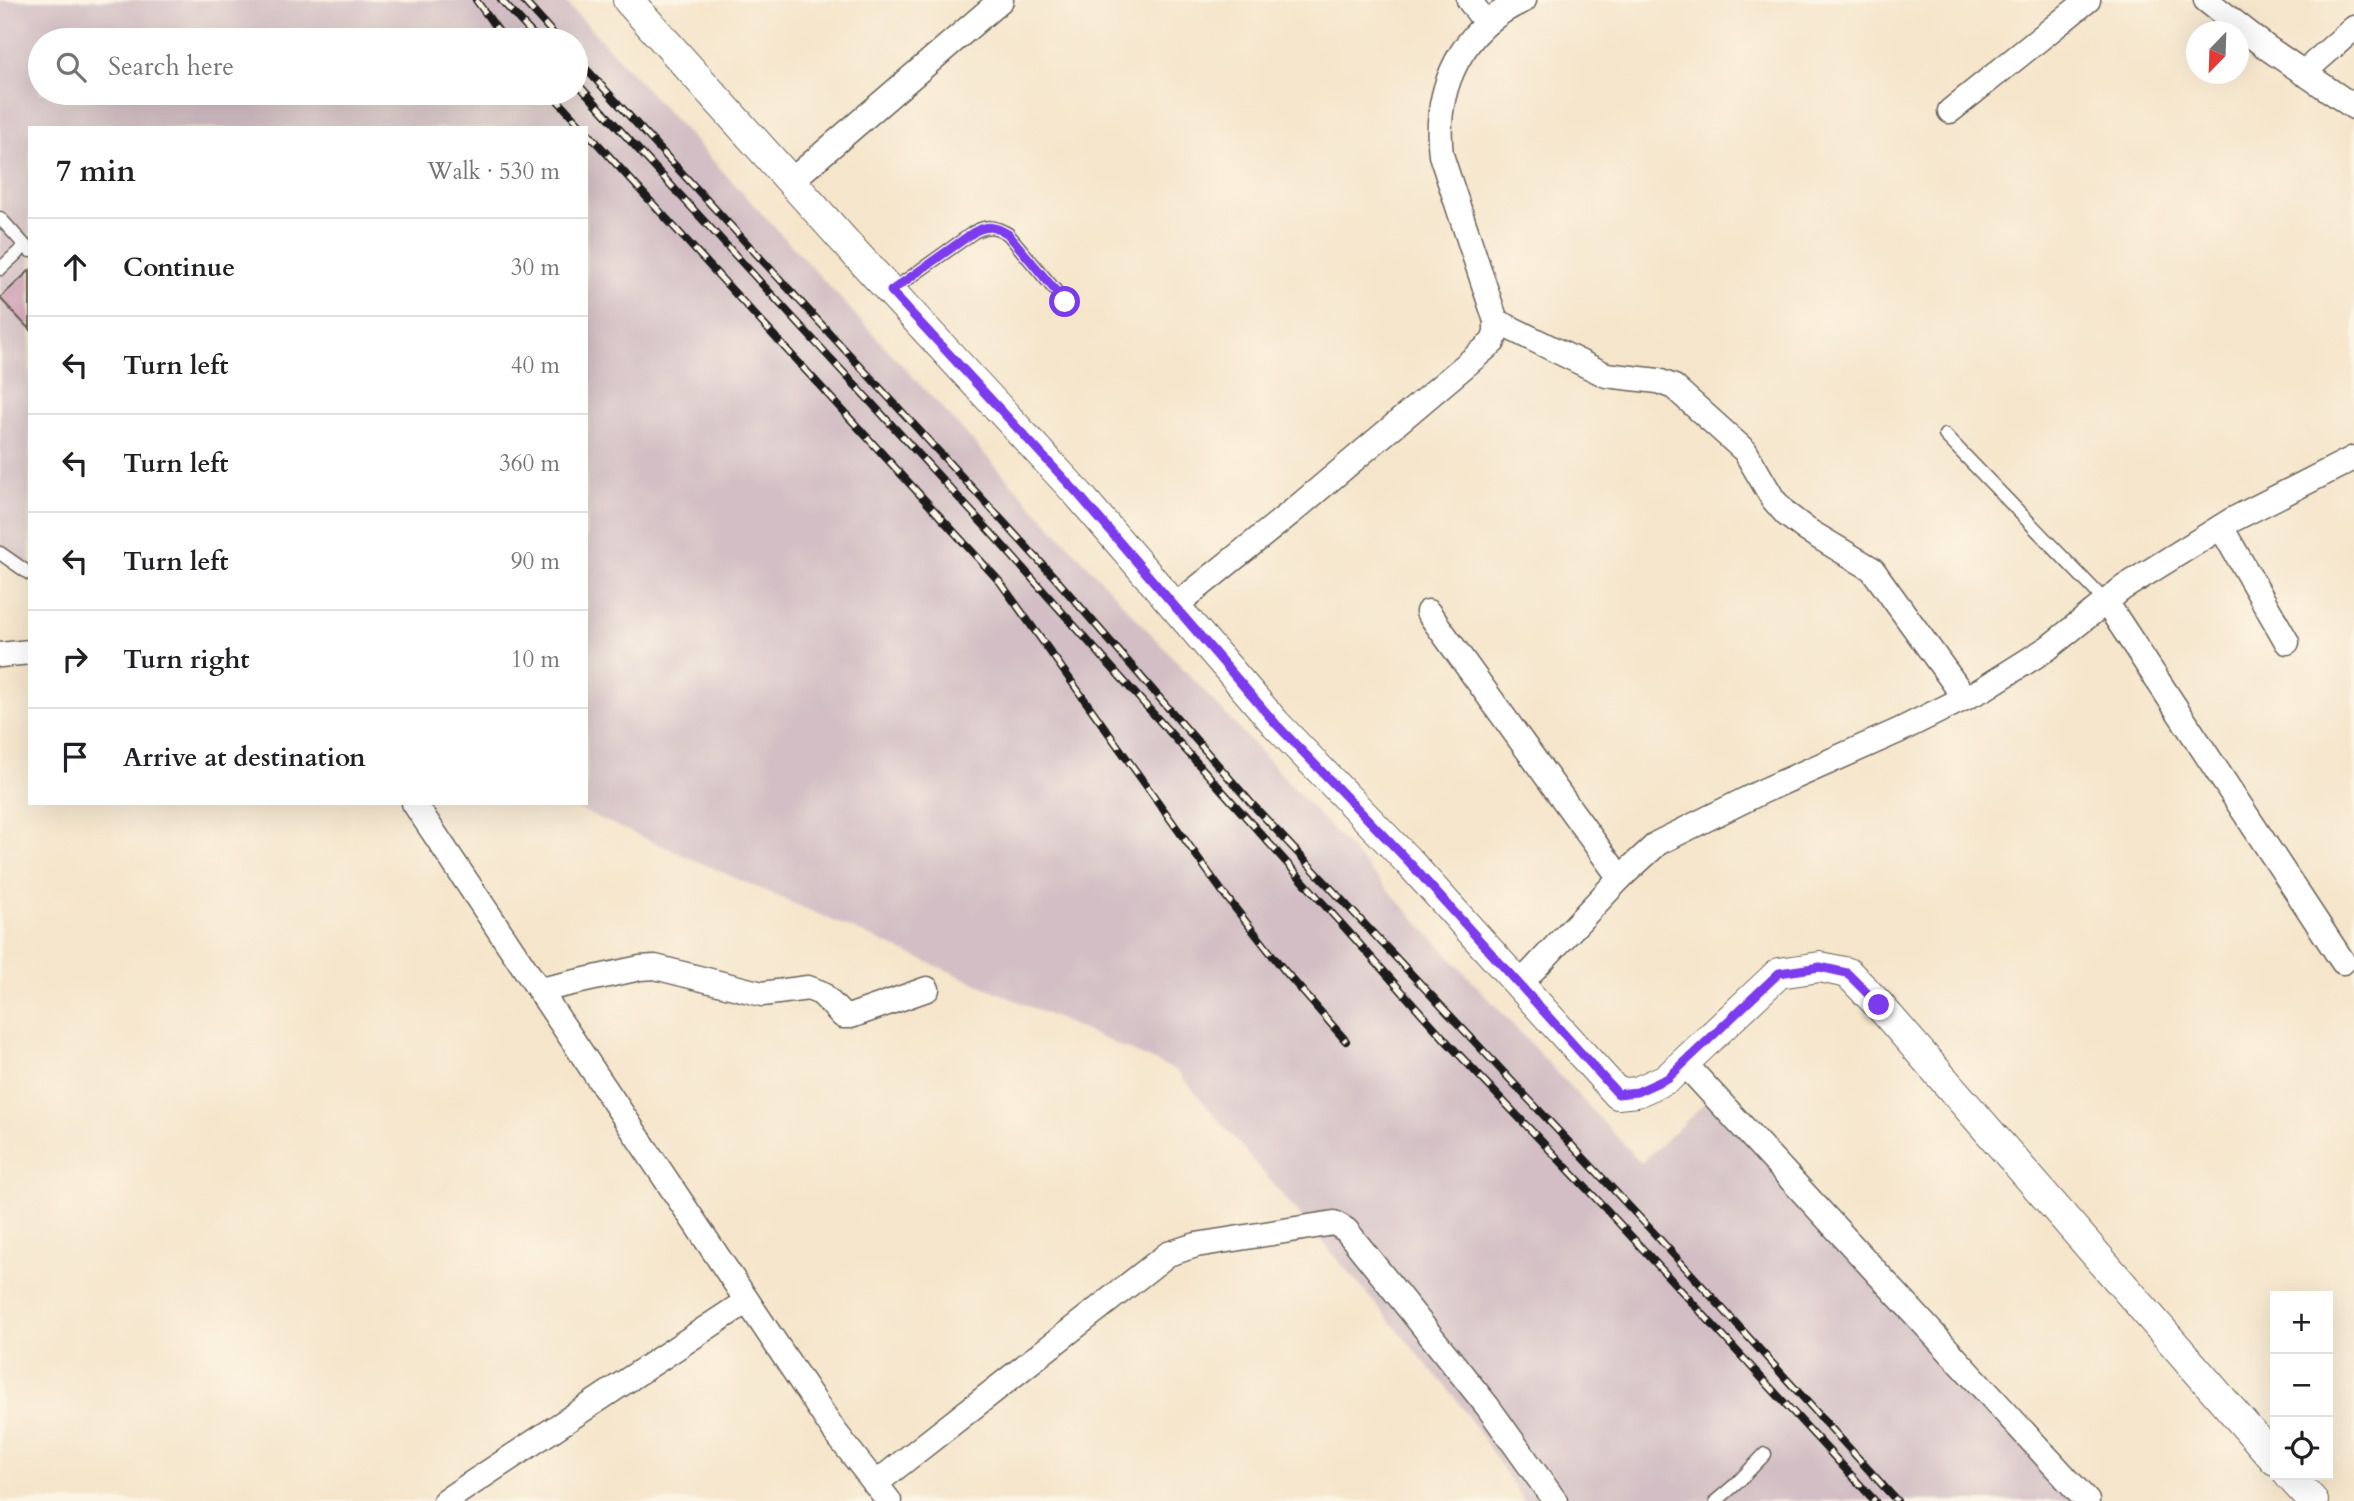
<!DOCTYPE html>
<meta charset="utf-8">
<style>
:root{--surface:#fff;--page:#f2f2f2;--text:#202124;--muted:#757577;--line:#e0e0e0}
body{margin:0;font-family:Cardo,serif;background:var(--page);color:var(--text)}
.controls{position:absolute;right:21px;bottom:21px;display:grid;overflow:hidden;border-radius:0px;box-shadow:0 7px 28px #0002}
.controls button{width:63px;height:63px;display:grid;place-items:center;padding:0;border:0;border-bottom:2px solid var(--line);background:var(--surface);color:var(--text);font:35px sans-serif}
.compass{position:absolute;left:2186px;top:21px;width:63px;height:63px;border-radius:50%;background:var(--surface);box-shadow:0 7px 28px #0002;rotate:203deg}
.stop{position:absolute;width:21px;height:21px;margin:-16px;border:5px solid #7c3aed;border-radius:50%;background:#fff}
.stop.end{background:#7c3aed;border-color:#fff;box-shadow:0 2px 7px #0008}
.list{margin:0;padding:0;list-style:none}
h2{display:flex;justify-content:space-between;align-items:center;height:91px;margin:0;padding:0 28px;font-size:30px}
h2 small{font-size:23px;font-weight:400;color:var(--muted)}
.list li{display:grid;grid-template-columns:46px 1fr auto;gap:21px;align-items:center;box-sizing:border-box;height:98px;padding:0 28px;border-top:2px solid var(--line)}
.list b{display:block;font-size:26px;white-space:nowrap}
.list em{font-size:23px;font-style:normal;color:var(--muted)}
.icon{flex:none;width:38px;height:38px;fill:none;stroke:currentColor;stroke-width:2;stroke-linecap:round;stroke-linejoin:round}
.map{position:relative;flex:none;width:2354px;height:1501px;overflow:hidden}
.search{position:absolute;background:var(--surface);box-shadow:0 7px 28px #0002;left:28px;top:28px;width:560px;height:77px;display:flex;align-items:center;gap:18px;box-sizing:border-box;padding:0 24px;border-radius:38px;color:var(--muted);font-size:26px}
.panel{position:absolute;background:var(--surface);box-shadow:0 7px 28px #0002;left:28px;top:126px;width:560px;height:679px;border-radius:0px}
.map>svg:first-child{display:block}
</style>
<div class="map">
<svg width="2354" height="1501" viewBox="0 0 2354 1501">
<rect width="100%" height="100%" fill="#fcf5e5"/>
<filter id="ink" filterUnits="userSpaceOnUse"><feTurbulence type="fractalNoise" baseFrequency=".0143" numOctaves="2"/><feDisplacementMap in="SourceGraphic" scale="14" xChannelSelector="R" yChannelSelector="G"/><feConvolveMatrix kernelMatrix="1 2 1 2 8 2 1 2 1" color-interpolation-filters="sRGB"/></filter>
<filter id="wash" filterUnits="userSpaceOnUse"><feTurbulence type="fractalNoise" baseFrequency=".00686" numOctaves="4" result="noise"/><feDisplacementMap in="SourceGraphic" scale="28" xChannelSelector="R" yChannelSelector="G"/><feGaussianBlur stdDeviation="1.57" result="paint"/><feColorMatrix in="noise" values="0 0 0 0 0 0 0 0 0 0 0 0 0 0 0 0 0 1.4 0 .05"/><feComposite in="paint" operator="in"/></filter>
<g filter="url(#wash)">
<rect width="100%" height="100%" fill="#f5e5cb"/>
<path fill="#d2bec4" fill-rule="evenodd" d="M 0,0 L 564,0 L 1641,1163 L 1717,1092 L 2082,1501 L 1524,1501 L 1458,1401 L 1177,1071 L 564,803 L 586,803 L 586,128 L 30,128 L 30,570 L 0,557 ZM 40,40 L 576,40 L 576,93 L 40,93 Z"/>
<g id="blocks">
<path fill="#ce99b2" d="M 30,270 L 30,330 L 0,298 Z"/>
</g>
</g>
<g filter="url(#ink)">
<use href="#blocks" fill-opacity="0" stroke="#686259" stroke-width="2"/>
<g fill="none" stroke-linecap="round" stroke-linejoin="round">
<defs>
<g id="service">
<path d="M 0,218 L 30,251"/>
<path d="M 0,269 L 25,246"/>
<path d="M 891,291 L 974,232 C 988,225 995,226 1008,234 L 1065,302"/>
<path d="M 1945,435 L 2106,602"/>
<path d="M 0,553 L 30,574"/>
<path d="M 1716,1501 L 1736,1484 L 1765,1454"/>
</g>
<g id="minor">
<path d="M 1469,0 L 1486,23"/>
<path d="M 2206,0 L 2266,47 L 2354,107"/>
<path d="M 2303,73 L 2354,28"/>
<path d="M 1950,111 L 2088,0"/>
<path d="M 791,181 L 1001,0"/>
<path d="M 1496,321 L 1606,375 L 1658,381 L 1674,387 L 1745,451 L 1773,499 L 1786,514 L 1807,530 L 1872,569 L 1965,698"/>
<path d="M 2221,527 L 2287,642"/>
<path d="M 2106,602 L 2343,962"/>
<path d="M 1175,606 L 1293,511 L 1493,342 L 1496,332 L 1496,321 L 1441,155 C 1433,88 1462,27 1524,0"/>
<path d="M 1428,612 L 1620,878"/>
<path d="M 0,655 L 30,652"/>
<path d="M 414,803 L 835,1432 L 889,1501"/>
<path d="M 1519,985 L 1620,878 L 1658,843 L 1763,791 L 1898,731 L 1983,689 L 2048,648 L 2123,588 L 2232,520 L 2354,458"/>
<path d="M 540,990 L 640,968 L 655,967 L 762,994 L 808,988 L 821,993 L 843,1016 L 851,1016 L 927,989"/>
<path d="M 1684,1063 L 2087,1501"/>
<path d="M 875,1484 L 1168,1254 L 1196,1245 L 1334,1223 L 1346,1230 L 1488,1407 L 1555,1501"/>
<path d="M 445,1501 L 747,1301"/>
</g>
<g id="tertiary">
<path d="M 628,0 L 857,255 L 1079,495 L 1276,724 L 1409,862 L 1618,1094 L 1637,1092 L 1668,1078 L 1779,973 L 1820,967 L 1848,973 L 1879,1005 L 2275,1460"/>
<path d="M 2289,1475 L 2313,1501"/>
</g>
</defs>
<use href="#service" stroke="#686259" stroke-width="15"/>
<use href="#minor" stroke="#686259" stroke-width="27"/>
<use href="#tertiary" stroke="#686259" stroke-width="32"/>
<use href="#service" stroke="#fff" stroke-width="12"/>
<use href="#minor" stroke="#fff" stroke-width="24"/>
<use href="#tertiary" stroke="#fff" stroke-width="30"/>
<defs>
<g id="rail">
<path d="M 476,0 L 505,40"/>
<path d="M 501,0 L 538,40"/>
<path d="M 523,0 L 559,40"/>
<path d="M 576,58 L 1056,579 L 1251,803 L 1654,1233 L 1897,1501"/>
<path d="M 576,82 L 994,536 L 1449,1044 L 1605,1208 L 1875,1501"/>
<path d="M 551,93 L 583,128"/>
<path d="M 586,131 L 1000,582 L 1224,894 L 1284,970 L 1346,1041"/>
</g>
</defs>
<use href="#rail" stroke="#1c1c1c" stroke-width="8"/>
<use href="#rail" stroke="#fcf5e5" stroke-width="5" stroke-dasharray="16" stroke-linecap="butt"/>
</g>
</g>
<g fill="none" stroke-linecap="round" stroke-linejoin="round" filter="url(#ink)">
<path stroke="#7c3aed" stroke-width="9" d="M 1065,302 L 1008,234 C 995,226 988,225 974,232 L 891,291 L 1079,495 L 1276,724 L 1409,862 L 1618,1094 L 1637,1092 L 1668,1078 L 1779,973 L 1820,967 L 1847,973 L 1879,1005"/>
</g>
</svg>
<div class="controls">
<button>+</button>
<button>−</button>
<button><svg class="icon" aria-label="locate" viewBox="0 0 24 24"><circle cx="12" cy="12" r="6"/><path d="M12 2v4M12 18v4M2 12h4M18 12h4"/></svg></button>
</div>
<svg class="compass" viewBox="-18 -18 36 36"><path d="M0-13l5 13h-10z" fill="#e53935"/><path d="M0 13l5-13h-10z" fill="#757577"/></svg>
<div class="stop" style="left:1065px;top:302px"></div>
<div class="stop end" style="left:1879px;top:1005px"></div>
<div class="search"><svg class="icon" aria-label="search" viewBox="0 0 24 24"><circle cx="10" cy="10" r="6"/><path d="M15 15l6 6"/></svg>Search here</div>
<section class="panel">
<h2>7 min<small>Walk · 530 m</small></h2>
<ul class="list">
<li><svg class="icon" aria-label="ahead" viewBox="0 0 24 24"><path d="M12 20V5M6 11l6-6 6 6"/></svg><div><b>Continue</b></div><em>30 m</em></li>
<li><svg class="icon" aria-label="left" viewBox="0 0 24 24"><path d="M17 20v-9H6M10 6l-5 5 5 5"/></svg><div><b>Turn left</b></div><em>40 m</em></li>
<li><svg class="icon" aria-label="left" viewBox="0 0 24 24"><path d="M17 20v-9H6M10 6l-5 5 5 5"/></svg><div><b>Turn left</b></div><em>360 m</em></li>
<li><svg class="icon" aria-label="left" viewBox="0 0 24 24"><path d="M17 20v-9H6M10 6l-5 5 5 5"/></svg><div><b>Turn left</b></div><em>90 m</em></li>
<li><svg class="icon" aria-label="right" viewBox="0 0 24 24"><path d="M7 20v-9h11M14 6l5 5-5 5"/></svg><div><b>Turn right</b></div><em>10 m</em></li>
<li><svg class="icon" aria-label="arrive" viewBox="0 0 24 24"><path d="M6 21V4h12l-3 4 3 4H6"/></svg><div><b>Arrive at destination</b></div></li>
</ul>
</section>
</div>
